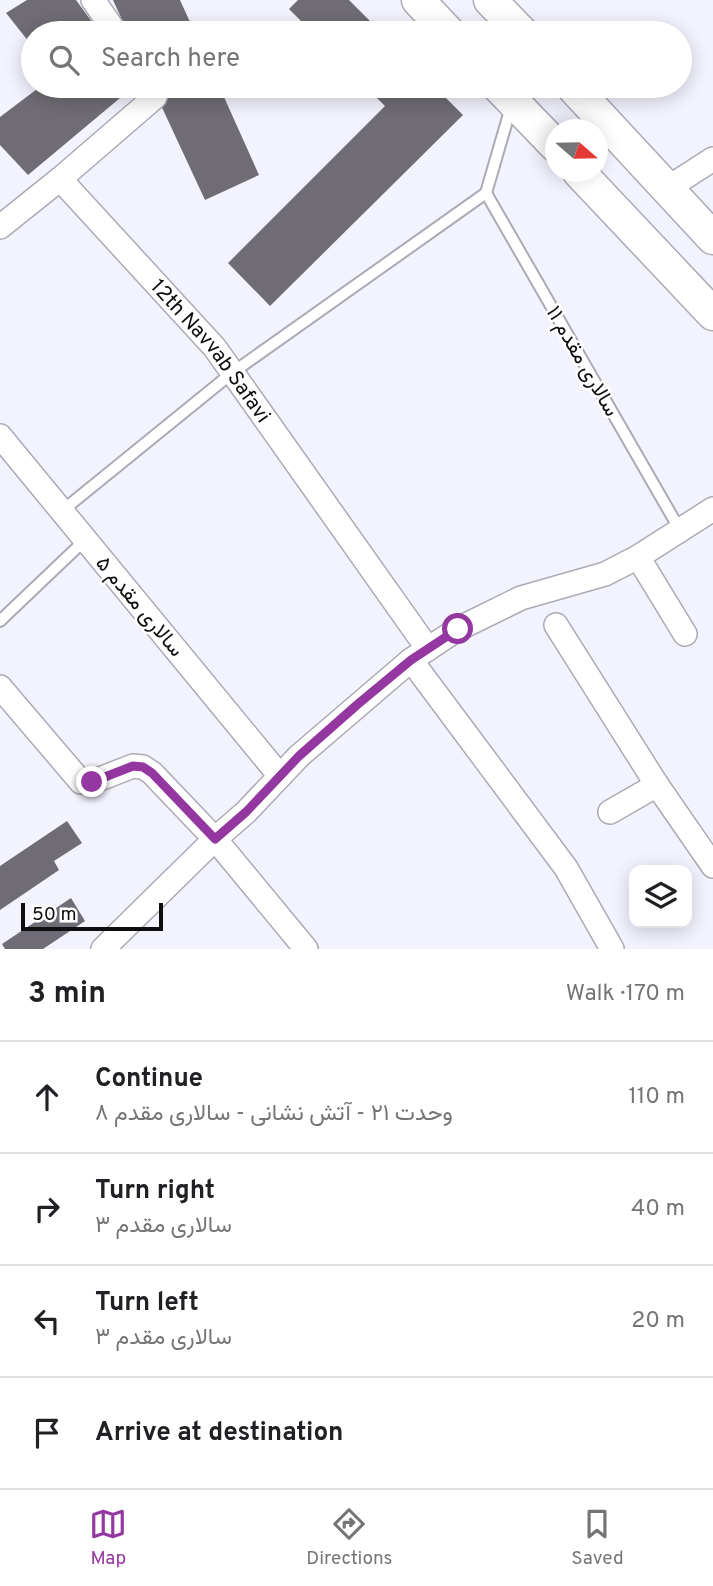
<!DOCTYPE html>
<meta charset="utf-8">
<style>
:root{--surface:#fff;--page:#f2f2f2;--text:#202124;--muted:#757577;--line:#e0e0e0;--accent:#9537a0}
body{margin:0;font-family:Overpass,Vazirmatn,sans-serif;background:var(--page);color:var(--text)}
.controls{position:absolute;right:21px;bottom:21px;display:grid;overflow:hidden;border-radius:14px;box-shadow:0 4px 18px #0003}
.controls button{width:63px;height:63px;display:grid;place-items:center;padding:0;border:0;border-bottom:2px solid var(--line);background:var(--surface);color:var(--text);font:35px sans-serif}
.compass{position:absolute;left:545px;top:119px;width:63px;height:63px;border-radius:50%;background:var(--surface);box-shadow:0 4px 18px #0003;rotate:110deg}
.scale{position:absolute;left:21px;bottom:18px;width:142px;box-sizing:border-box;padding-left:7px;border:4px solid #0e0e11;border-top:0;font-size:19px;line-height:24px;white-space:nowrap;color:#0e0e11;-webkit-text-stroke:5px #fff;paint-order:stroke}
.stop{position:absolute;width:21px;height:21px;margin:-16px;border:5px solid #9537a0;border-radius:50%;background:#fff}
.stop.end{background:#9537a0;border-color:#fff;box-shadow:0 2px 7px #0008}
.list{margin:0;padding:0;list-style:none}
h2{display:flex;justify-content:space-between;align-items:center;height:91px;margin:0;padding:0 28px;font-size:30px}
h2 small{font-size:23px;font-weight:400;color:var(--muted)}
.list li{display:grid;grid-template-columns:46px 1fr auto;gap:21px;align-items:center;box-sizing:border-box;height:112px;padding:0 28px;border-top:2px solid var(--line)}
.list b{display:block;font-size:26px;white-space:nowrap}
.list p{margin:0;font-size:23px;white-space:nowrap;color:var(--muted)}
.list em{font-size:23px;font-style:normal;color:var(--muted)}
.icon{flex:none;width:38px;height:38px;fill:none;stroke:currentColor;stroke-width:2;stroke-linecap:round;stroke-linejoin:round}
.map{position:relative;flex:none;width:713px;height:949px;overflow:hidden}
.search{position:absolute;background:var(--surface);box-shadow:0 4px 18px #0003;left:21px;right:21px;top:21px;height:77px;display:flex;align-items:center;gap:18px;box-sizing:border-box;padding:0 24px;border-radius:38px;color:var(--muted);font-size:26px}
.sheet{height:539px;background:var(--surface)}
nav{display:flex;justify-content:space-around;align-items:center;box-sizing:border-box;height:98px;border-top:2px solid var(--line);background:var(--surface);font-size:19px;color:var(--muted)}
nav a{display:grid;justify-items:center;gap:4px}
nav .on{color:var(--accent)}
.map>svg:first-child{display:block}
</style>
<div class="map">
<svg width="713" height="949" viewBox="0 0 713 949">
<rect width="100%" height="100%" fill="#f2f3fd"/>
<g fill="#706c75">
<path d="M 27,0 L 76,0 L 100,33 L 33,33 L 33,47 L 6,13 Z"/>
<path d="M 113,0 L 180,0 L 195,33 L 128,33 Z"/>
<path d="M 298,0 L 349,0 L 382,33 L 313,33 L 289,9 Z"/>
<path d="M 41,86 L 128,86 L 126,93 L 28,175 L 0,145 L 0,117 Z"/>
<path d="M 152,86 L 219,86 L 259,175 L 205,200 Z"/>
<path d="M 365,86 L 434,86 L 463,115 L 270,306 L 228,263 L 385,106 Z"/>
<path d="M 67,821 L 82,843 L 54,861 L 59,870 L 0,910 L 0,866 Z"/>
<path d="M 71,898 L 85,921 L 43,949 L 5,949 L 2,944 Z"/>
</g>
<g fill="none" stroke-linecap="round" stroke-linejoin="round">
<defs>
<g id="lane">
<path d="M 486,193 L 680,530"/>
<path d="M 62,511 L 232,373 L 486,193 L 511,107"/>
<path d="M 0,621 L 85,540"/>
</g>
<g id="street">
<path d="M 93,0 L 116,33"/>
<path id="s1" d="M 60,179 L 215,348 L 428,649"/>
<path d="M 668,188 L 713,159"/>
<path d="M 0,227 L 60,179 L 155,97 L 150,86"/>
<path d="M 0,436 L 280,776"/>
<path d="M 638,557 L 685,634"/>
<path d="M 556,625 L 657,785 L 713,866"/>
<path d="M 411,660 L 566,868 L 612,949"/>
<path d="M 0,687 L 81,782 L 92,782 L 133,766 L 143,767 L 152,773 L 215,839 L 306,949"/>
<path d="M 610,812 L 657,785"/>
<path d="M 103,949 L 215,839 L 246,812 L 299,756 L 411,660 L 458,629 L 521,598 L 605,574 L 638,557 L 713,509"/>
</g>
<g id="secondary">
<path d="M 418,0 L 449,33"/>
<path d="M 490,0 L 522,33"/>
<path d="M 498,86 L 556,146"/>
<path d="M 572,86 L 713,238"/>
<path d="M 579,172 L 713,314"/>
</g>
</defs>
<use href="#lane" stroke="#aaabb5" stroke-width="14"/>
<use href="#street" stroke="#aaabb5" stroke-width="26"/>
<use href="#secondary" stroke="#aaabb5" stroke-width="35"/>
<use href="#lane" stroke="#fff" stroke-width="10"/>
<use href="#street" stroke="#fff" stroke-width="23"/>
<use href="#secondary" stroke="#fff" stroke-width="32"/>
</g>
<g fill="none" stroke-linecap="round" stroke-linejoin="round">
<path stroke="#9537a0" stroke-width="9" d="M 92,782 L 133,766 L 143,767 L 152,773 L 215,839 L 246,812 L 299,756 L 358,704 L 411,660 L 458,629"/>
</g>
<g text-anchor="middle" stroke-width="5" stroke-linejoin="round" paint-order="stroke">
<g font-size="21" fill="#0e0e11" stroke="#fff">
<text dy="7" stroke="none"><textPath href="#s1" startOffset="229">12th Navvab Safavi</textPath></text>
<text transform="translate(583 361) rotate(60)" y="7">سالاری مقدم ۱۱</text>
<text transform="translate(140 606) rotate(50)" y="7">سالاری مقدم ۵</text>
</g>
</g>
</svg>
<div class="controls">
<button><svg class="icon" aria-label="layers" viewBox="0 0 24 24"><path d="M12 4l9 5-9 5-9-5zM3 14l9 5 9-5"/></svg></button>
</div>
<svg class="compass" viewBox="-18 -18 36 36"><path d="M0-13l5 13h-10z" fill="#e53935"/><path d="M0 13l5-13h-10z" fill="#757577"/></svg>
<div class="scale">50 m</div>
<div class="stop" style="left:458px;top:629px"></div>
<div class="stop end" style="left:92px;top:782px"></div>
<div class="search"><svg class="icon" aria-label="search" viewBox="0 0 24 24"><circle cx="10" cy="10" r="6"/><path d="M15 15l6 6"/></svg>Search here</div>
</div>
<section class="sheet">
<h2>3 min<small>Walk · 170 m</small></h2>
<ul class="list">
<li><svg class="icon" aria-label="ahead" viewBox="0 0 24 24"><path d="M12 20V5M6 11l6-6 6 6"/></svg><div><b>Continue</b><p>وحدت ۲۱ - آتش نشانی - سالاری مقدم ۸</p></div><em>110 m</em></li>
<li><svg class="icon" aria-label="right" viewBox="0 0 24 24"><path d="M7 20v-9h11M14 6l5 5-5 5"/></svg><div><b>Turn right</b><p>سالاری مقدم ۳</p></div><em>40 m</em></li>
<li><svg class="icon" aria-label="left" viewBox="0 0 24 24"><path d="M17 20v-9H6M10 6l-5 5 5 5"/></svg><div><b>Turn left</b><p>سالاری مقدم ۳</p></div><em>20 m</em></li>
<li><svg class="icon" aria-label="arrive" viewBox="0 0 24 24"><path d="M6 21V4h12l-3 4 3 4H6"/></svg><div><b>Arrive at destination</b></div></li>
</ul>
</section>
<nav>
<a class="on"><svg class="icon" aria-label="map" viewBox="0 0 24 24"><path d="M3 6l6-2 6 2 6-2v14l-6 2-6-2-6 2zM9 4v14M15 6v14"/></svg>Map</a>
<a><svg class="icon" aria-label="directions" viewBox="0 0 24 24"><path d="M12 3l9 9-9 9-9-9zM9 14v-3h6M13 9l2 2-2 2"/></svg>Directions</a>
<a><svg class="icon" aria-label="saved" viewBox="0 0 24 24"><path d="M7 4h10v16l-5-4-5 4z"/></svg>Saved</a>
</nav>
